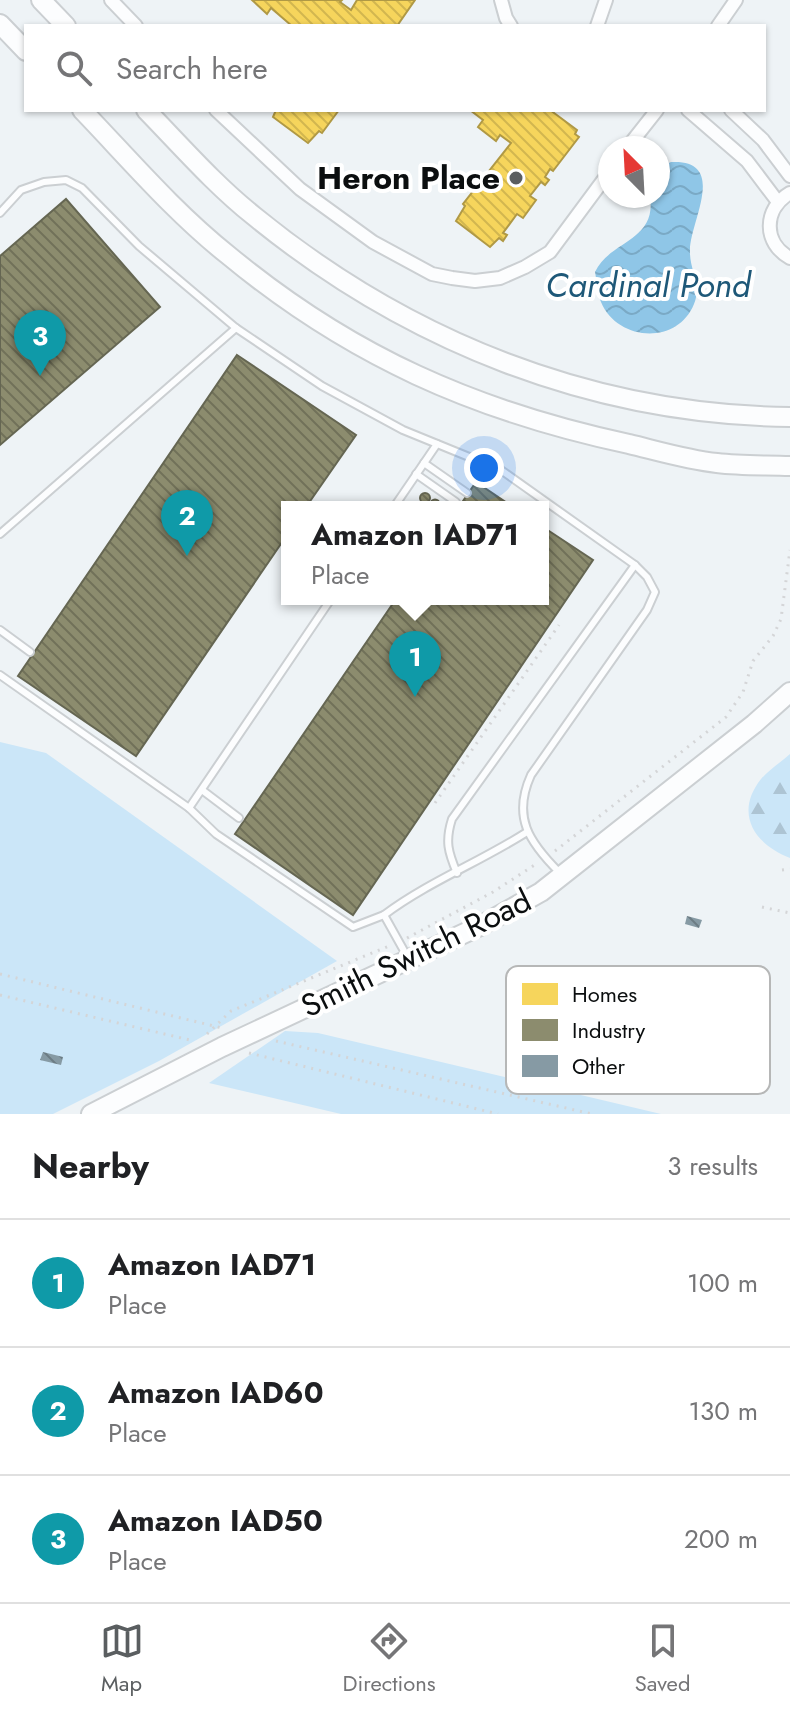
<!DOCTYPE html>
<style>
:root{--surface:#fff;--page:#f6f6f6;--text:#202124;--muted:#757577;--line:#e0e0e0;--accent:#5a5e60}
body{margin:0;font-family:Jost,sans-serif;background:var(--page);color:var(--text)}
.compass{position:absolute;left:598px;top:136px;width:72px;height:72px;border-radius:50%;background:var(--surface);box-shadow:0 2px 6px #0004;rotate:336deg}
.you{position:absolute;left:484px;top:468px;width:28px;height:28px;margin:-20px;border:6px solid #fff;border-radius:50%;background:#1a73e8;box-shadow:0 0 0 12px #1a73e833}
.badge{display:grid;place-items:center;width:52px;height:52px;border-radius:50%;background:var(--accent);color:#fff;font-size:26px;font-weight:700}
.pin{position:absolute;translate:-50% -66px;filter:drop-shadow(0 2px 4px #0008)}
.pin::after{content:'';position:absolute;top:42px;width:28px;height:24px;background:inherit;clip-path:polygon(0 0,100% 0,50% 100%)}
.popup{position:absolute;left:281px;top:501px;width:268px;height:104px;box-sizing:border-box;display:grid;place-content:center;border-radius:0px;background:var(--surface);filter:drop-shadow(0 2px 6px #0005);font-size:26px;white-space:nowrap;color:var(--muted)}
.popup b{font-size:30px;color:var(--text)}
.popup::after{content:'';position:absolute;left:50%;top:100%;margin-left:-16px;border:16px solid transparent;border-top-color:var(--surface)}
.list{margin:0;padding:0;list-style:none}
h2{display:flex;justify-content:space-between;align-items:center;height:104px;margin:0;padding:0 32px;font-size:34px}
h2 small{font-size:26px;font-weight:400;color:var(--muted)}
.list li{display:grid;grid-template-columns:52px 1fr auto;gap:24px;align-items:center;box-sizing:border-box;height:128px;padding:0 32px;border-top:2px solid var(--line)}
.list b{display:block;font-size:30px;white-space:nowrap}
.list p{margin:0;font-size:26px;white-space:nowrap;color:var(--muted)}
.list em{font-size:26px;font-style:normal;color:var(--muted)}
.icon{flex:none;width:44px;height:44px;fill:none;stroke:currentColor;stroke-width:2;stroke-linecap:round;stroke-linejoin:round}
.map{position:relative;flex:none;width:790px;height:1114px;overflow:hidden}
.search{position:absolute;background:var(--surface);box-shadow:0 2px 6px #0004;left:24px;right:24px;top:24px;height:88px;display:flex;align-items:center;gap:20px;box-sizing:border-box;padding:0 28px;border-radius:0px;color:var(--muted);font-size:30px}
.sheet{height:488px;background:var(--surface)}
nav{display:flex;justify-content:space-around;align-items:center;box-sizing:border-box;height:112px;border-top:2px solid var(--line);background:var(--surface);font-size:22px;color:var(--muted)}
nav a{display:grid;justify-items:center;gap:4px}
nav .on{color:var(--accent)}
.map>svg:first-child{display:block}
</style>
<div class="map">
<svg width="790" height="1114" viewBox="0 0 790 1114">
<defs>
<pattern id="forest-firs" width="22" height="20" patternUnits="userSpaceOnUse" patternTransform="scale(2)"><rect width="22" height="20" fill="#cbe6f8"/><path d="M5 1l3.5 6h-7zM16 11l3.5 6h-7z" fill="#adc4d3"/></pattern>
<pattern id="water-waves" width="16" height="10" patternUnits="userSpaceOnUse" patternTransform="scale(2)"><rect width="16" height="10" fill="#8fc6e7"/><path d="M0 5q4-4 8 0t8 0" fill="none" stroke="#7aa9c5"/></pattern>
<pattern id="homes-back-hatch" width="6" height="6" patternUnits="userSpaceOnUse" patternTransform="scale(2)"><rect width="6" height="6" fill="#f6d55c"/><path d="M-1 5l2 2M0 0l6 6M5-1l2 2" fill="none" stroke="#d2b64f"/></pattern>
<pattern id="industry-back-hatch" width="6" height="6" patternUnits="userSpaceOnUse" patternTransform="scale(2)"><rect width="6" height="6" fill="#8c8c6e"/><path d="M-1 5l2 2M0 0l6 6M5-1l2 2" fill="none" stroke="#717159"/></pattern>
<pattern id="building-back-hatch" width="6" height="6" patternUnits="userSpaceOnUse" patternTransform="scale(2)"><rect width="6" height="6" fill="#869aa4"/><path d="M-1 5l2 2M0 0l6 6M5-1l2 2" fill="none" stroke="#6c7c84"/></pattern>
</defs>
<rect width="100%" height="100%" fill="#eef3f6"/>
<g fill="#cbe6f8">
<path d="M 0,742 L 46,753 L 337,961 L 159,1061 L 53,1114 L 0,1114 Z"/>
<path d="M 285,1031 L 318,1033 L 661,1114 L 341,1114 L 209,1083 Z"/>
</g>
<path fill="url(#forest-firs)" d="M 790,754 L 790,858 C 754,844 734,813 761,779 C 769,770 781,762 790,754 Z"/>
<path fill="url(#water-waves)" d="M 671,162 C 729,159 690,222 690,250 C 689,269 702,285 694,304 C 677,346 617,341 601,302 C 597,293 597,282 595,272 C 610,240 657,242 650,196 L 658,196 L 658,168 Z"/>
<g fill="url(#homes-back-hatch)" stroke="#b09945" stroke-width="2">
<path d="M 252,0 L 342,0 L 340,2 L 351,10 L 357,0 L 415,0 L 397,26 L 292,26 L 271,8 L 267,14 Z"/>
<path d="M 339,110 L 322,133 L 319,131 L 308,143 L 273,117 L 276,110 Z"/>
<path d="M 470,110 L 550,110 L 577,130 L 575,134 L 579,137 L 553,171 L 550,169 L 545,177 L 549,180 L 545,185 L 541,182 L 530,196 L 536,200 L 523,218 L 517,214 L 503,233 L 507,235 L 503,241 L 499,238 L 490,247 L 456,221 L 465,206 L 463,204 L 511,143 L 500,135 L 496,141 L 478,127 L 483,120 Z"/>
</g>
<g fill="url(#industry-back-hatch)" stroke="#656652" stroke-width="2">
<path d="M 66,199 L 160,307 L 0,445 L 0,256 Z"/>
<path d="M 237,355 L 356,435 L 306,507 L 287,507 L 287,535 L 136,756 L 18,676 Z"/>
<path d="M 476,482 L 513,507 L 459,507 Z"/>
<circle cx="425" cy="498" r="5"/>
<circle cx="435" cy="504" r="4.5"/>
<path d="M 543,527 L 593,560 L 353,915 L 235,834 L 396,599 L 543,599 Z"/>
</g>
<g fill="url(#building-back-hatch)">
<path d="M 687,916 L 702,920 L 699,928 L 685,924 Z"/>
<path d="M 634,1012 L 670,1021 L 666,1036 L 630,1027 Z"/>
<path d="M 43,1052 L 63,1057 L 61,1065 L 40,1060 Z"/>
</g>
<g fill="none" stroke-linecap="round" stroke-linejoin="round">
<defs>
<g id="lane">
<path d="M 0,213 L 21,190 L 44,182 L 66,180 L 82,188 L 139,246 L 236,328 L 322,386 L 403,430 L 501,470 L 635,565 L 647,577 L 655,592 L 647,610 L 531,775 C 512,817 529,842 559,872"/>
<path d="M 424,463 L 467,493"/>
<path d="M 416,474 L 456,502"/>
<path d="M 394,507 L 437,444"/>
<path d="M 0,534 L 236,328"/>
<path d="M 0,630 L 30,652"/>
<path d="M 0,675 L 189,808 L 216,834 L 353,927 L 384,915 L 408,958"/>
<path d="M 202,790 L 239,818"/>
<path d="M 189,808 L 331,599"/>
<path d="M 457,873 C 448,852 445,841 452,819 L 635,565"/>
<path d="M 384,915 C 428,882 480,862 527,832"/>
</g>
<g id="street">
<path d="M 111,0 L 136,26"/>
<path d="M 501,0 L 506,18 L 511,26"/>
<path d="M 597,26 L 606,0"/>
<path d="M 718,26 L 736,0"/>
<path d="M 216,110 L 300,189 L 373,242 L 432,274 L 452,278 L 475,281 L 500,278 L 525,267 L 550,252 L 610,171"/>
<path d="M 688,110 L 747,161 L 778,202"/>
<path d="M 731,110 L 763,140 L 790,176"/>
<path d="M 627,148 L 657,110"/>
<path d="M 790,193 C 763,209 763,243 790,258"/>
</g>
<g id="secondary">
<path d="M 41,0 L 66,26"/>
<path d="M 0,24 L 26,51"/>
<path d="M 82,110 C 129,159 174,212 228,255 C 350,356 475,411 629,444 C 658,451 688,460 717,463 C 741,466 766,465 790,466"/>
<path d="M 146,110 C 181,146 215,185 254,216 C 407,341 592,415 790,417"/>
<path d="M 91,1114 L 222,1047 L 482,925 L 541,892 L 754,724 L 790,692"/>
</g>
</defs>
<use href="#lane" stroke="#cbcfd2" stroke-width="10"/>
<use href="#street" stroke="#cbcfd2" stroke-width="16"/>
<use href="#secondary" stroke="#cbcfd2" stroke-width="22"/>
<g stroke="#d4d5d7" stroke-width="3" stroke-dasharray="2 6" stroke-linecap="butt">
<path d="M 435,803 L 559,625"/>
<path d="M 555,851 L 726,717 L 743,692 L 753,661 L 773,636 L 781,619 L 790,550"/>
<path d="M 782,870 L 790,869"/>
<path d="M 762,907 L 790,913"/>
<path d="M 407,938 L 493,892 L 536,864"/>
<path d="M 0,974 L 222,1028"/>
<path d="M 0,995 L 194,1041"/>
<path d="M 207,1034 L 231,1011 L 389,946"/>
<path d="M 276,1041 L 592,1114"/>
<path d="M 249,1053 L 498,1114"/>
</g>
<use href="#lane" stroke="#fcfdfe" stroke-width="6"/>
<use href="#street" stroke="#fcfdfe" stroke-width="12"/>
<use href="#secondary" stroke="#fcfdfe" stroke-width="18"/>
</g>
<circle fill="#5a5e60" stroke="#fff" stroke-width="3" cx="516" cy="178" r="8"/>
<g text-anchor="middle" stroke-width="8" stroke-linejoin="round" paint-order="stroke">
<g font-size="32" font-weight="bold" fill="#0b0e0f" stroke="#fff" text-anchor="end">
<text x="500" y="189">Heron Place</text>
</g>
<g font-size="32" fill="#0b0e0f" stroke="#fff">
<text transform="translate(416 953) rotate(-26)" y="11">Smith Switch Road</text>
</g>
<g font-size="34" font-style="italic" fill="#1e5878" stroke="#fff">
<text x="648" y="297">Cardinal Pond</text>
</g>
</g>
<rect x="506" y="966" width="264" height="128" rx="12" fill="#fff" stroke="#b6b7b7" stroke-width="2"/>
<rect x="522" y="983" width="36" height="22" fill="#f6d55c"/>
<rect x="522" y="1019" width="36" height="22" fill="#8c8c6e"/>
<rect x="522" y="1055" width="36" height="22" fill="#869aa4"/>
<g font-size="22" fill="#0b0e0f">
<text x="572" y="1002">Homes</text>
<text x="572" y="1038">Industry</text>
<text x="572" y="1074">Other</text>
</g>
</svg>
<svg class="compass" viewBox="-18 -18 36 36"><path d="M0-13l5 13h-10z" fill="#e53935"/><path d="M0 13l5-13h-10z" fill="#757577"/></svg>
<div class="you"></div>
<div class="pin badge" style="left:415px;top:697px;background:#0f9aa8">1</div>
<div class="popup"><b>Amazon IAD71</b>Place</div>
<div class="pin badge" style="left:187px;top:556px;background:#0f9aa8">2</div>
<div class="pin badge" style="left:40px;top:376px;background:#0f9aa8">3</div>
<div class="search"><svg class="icon" aria-label="search" viewBox="0 0 24 24"><circle cx="10" cy="10" r="6"/><path d="M15 15l6 6"/></svg>Search here</div>
</div>
<section class="sheet">
<h2>Nearby<small>3 results</small></h2>
<ul class="list">
<li><span class="badge" style="background:#0f9aa8">1</span><div><b>Amazon IAD71</b><p>Place</p></div><em>100 m</em></li>
<li><span class="badge" style="background:#0f9aa8">2</span><div><b>Amazon IAD60</b><p>Place</p></div><em>130 m</em></li>
<li><span class="badge" style="background:#0f9aa8">3</span><div><b>Amazon IAD50</b><p>Place</p></div><em>200 m</em></li>
</ul>
</section>
<nav>
<a class="on"><svg class="icon" aria-label="map" viewBox="0 0 24 24"><path d="M3 6l6-2 6 2 6-2v14l-6 2-6-2-6 2zM9 4v14M15 6v14"/></svg>Map</a>
<a><svg class="icon" aria-label="directions" viewBox="0 0 24 24"><path d="M12 3l9 9-9 9-9-9zM9 14v-3h6M13 9l2 2-2 2"/></svg>Directions</a>
<a><svg class="icon" aria-label="saved" viewBox="0 0 24 24"><path d="M7 4h10v16l-5-4-5 4z"/></svg>Saved</a>
</nav>
